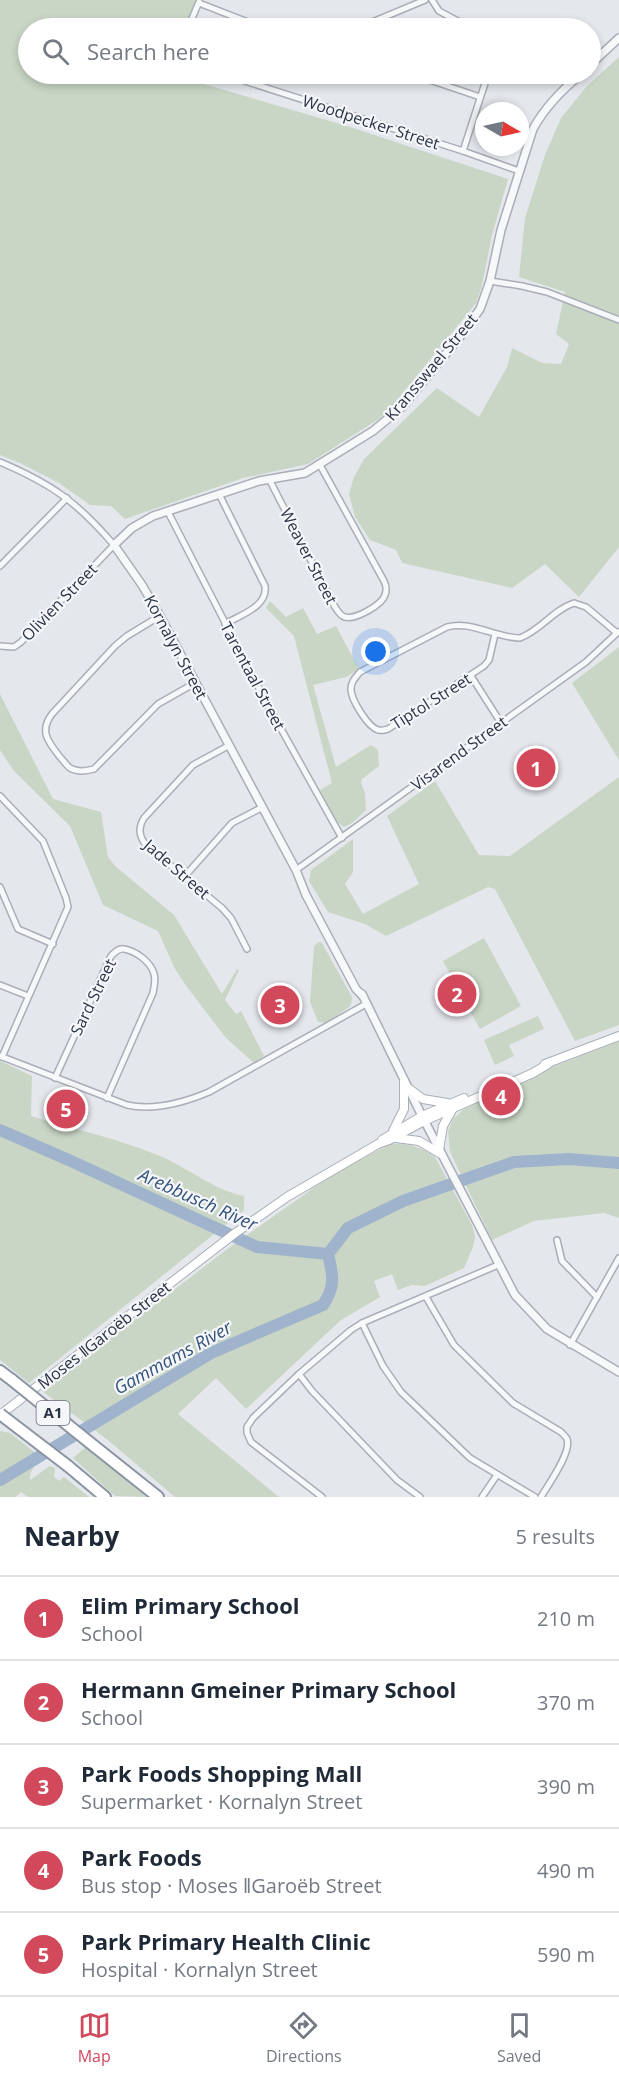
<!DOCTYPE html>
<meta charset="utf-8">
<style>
:root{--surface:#fff;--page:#f2f2f3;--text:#1f2937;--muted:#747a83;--line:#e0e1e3;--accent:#d1495b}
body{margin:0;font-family:"Open Sans",sans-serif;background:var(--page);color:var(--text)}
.compass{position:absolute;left:475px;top:102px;width:54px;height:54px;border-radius:50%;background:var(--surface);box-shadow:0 3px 9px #0003;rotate:99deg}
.you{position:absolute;left:376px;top:652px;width:21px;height:21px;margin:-15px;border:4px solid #fff;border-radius:50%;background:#1a73e8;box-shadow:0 0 0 9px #1a73e833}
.badge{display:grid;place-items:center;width:39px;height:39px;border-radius:50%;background:var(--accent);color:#fff;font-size:20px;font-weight:700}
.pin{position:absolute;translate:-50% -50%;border:3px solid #fff;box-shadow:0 2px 6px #0006}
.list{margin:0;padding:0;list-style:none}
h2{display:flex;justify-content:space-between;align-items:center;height:78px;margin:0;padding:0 24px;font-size:26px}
h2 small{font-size:20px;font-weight:400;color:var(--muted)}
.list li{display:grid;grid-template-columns:39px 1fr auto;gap:18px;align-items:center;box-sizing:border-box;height:84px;padding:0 24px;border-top:2px solid var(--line)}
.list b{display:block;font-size:22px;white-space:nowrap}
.list p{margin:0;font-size:20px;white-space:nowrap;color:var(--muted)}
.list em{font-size:20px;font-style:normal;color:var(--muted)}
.icon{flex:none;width:33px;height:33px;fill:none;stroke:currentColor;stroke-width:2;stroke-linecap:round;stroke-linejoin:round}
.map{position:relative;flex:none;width:619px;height:1497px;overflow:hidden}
.search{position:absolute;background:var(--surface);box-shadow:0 3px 9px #0003;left:18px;right:18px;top:18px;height:66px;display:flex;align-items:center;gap:15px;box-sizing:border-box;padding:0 21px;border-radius:33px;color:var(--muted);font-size:22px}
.sheet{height:498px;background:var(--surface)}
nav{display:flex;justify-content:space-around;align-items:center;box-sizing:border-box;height:84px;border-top:2px solid var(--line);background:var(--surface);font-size:16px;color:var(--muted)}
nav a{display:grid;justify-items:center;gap:3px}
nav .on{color:var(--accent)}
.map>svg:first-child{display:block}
</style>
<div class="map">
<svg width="619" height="1497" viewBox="0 0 619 1497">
<rect width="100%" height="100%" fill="#e4e7ec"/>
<g fill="#c9d6c5">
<path d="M 0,0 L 199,0 L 188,28 L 28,28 L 28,74 L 170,74 L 347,126 L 508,179 L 492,235 L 482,285 L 476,303 L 385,415 L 308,464 L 243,478 L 125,519 L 111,506 L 90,505 L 59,483 L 20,463 L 0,455 Z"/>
<path d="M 619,57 L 619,547 L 579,597 L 545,564 L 512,588 L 402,563 L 396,550 L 370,540 L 355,517 L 349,494 L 354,477 L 364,459 L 437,388 L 479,417 L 507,367 L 512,348 L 542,363 L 561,364 L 569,344 L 556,334 L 565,292 L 519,277 L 525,218 L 545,155 L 561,118 L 587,86 Z"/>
<path d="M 270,601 L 286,617 L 303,608 L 317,634 L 336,626 L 359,669 L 346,677 L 313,685 L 336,767 L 371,745 L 378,750 L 379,766 L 362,779 L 361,783 L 365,793 L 366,810 L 352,823 L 344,827 L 336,821 L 320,790 L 332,783 L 294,636 L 266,608 Z"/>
<path d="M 619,647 L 619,760 L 572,683 Z"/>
<path d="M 0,694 L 53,799 L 101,812 L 108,857 L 115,866 L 174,915 L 222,994 L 237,969 L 239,970 L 225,1000 L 236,1014 L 241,1011 L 264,1056 L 254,1063 L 226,1038 L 187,987 L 175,969 L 158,931 L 103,905 L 70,826 L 14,771 L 0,750 Z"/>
<path d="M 619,777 L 619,1025 L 575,1041 L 495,889 L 488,887 L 386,936 L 365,924 L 328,912 L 309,881 L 311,870 L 353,839 L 353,872 L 345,884 L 363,914 L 419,884 L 387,816 L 435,781 L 479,855 L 510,856 Z"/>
<path d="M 484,938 L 521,1006 L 480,1029 L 443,961 Z"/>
<path d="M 319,942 L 322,943 L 352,997 L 351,1004 L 349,1007 L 326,1023 L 318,1022 L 310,1002 L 314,946 Z"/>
<path d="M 538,1016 L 544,1029 L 509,1045 L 514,1056 L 495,1065 L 484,1040 Z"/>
<path d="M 619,1041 L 619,1218 L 604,1213 L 534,1221 L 492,1240 L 450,1152 L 448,1131 L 453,1119 L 464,1109 L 511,1086 L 550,1068 Z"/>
<path d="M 0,1061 L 32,1076 L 31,1116 C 74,1129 119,1139 160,1156 C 189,1168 213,1190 244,1196 L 244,1210 L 29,1383 L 0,1360 Z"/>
<path d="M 390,1144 C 408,1143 421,1147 435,1157 L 472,1225 L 475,1237 L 473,1247 L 464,1268 L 425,1286 L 412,1285 L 398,1290 L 392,1274 L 374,1281 L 380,1297 L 341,1320 L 246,1409 L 216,1378 L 178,1414 L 279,1497 L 175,1497 L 109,1441 L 42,1391 L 230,1247 L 332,1175 Z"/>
<path d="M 0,1431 L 10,1433 L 42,1458 C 36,1465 29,1470 30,1480 L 50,1466 L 55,1468 L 54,1477 L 59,1481 L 64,1477 L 89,1497 L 28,1497 L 21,1492 L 16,1497 L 0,1497 Z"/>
<path d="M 86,1447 L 146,1497 L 115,1496 L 73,1458 Z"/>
</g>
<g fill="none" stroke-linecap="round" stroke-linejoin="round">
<g stroke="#9fb4cc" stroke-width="12">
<path d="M 0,1130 L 71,1161 L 257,1247 L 328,1254 L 348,1228 L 403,1201 L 514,1162 L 569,1159 L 619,1163"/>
<path d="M 0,1480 L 211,1353 L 323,1305 C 336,1286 333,1275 328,1254"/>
</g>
<defs>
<g id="minor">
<path d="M 432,0 L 439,11 L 471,28"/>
<path d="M 199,3 L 263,28"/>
<path d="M 188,28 L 199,2"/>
<path d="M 358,28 L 425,0"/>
<path d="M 223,74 L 463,151 L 519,171"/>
<path d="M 412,74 L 480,97"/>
<path d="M 463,151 L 488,74"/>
<path d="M 490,281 L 522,286 L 547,292 L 619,320"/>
<path d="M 0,462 C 52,484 77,502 114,545 L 21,642 L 14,647 L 0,646"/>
<path d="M 269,479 L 335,607 C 338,611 340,616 345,617 C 355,620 382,605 385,595 C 387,590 386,585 384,581 L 320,465"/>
<path d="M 219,494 L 265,586 C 268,607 240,615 225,624"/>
<path d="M 168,512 L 266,702 L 342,838"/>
<path d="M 0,566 L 67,498"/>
<path d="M 160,616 L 127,636 L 115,646 L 52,714 C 39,731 48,742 60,757 C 63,760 66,765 70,768 C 77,772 87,771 94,769 L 158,704 L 195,683"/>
<path d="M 495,634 L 489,660 L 484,666 L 388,729 C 384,730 382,731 378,730 C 368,727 351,700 351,689 C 351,682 355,678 360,672 L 447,627 C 470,620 496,638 520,638 C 540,631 553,610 574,603 L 586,607 L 617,633"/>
<path d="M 471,676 L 501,723"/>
<path d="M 228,746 L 193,765 L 144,818 C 138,828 139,835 145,844 L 222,908 L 231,918 L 247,949"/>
<path d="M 0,796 L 43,841 L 66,898 L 68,907 L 2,1057"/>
<path d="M 296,870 L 586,662 L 618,632"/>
<path d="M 185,876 L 232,823 L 261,808"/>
<path d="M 0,887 L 18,929 L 53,944"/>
<path d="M 0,985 L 28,996"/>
<path d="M 0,1056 L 127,1105 C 155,1111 183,1103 209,1092 L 366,1004"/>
<path d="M 55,1078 L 111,956 C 115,952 119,948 124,949 C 136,951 151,962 154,974 C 156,980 154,987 153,993 L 107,1098"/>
<path d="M 557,1240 L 562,1261 L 597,1297"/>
<path d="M 426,1297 L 454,1345 L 513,1403 L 561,1432 C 563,1434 566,1437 567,1439 C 572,1452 548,1485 541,1497"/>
<path d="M 362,1323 L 383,1366 L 401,1392 L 470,1458 L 535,1497"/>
<path d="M 570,1345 L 619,1258"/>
<path d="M 299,1374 L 312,1391 L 397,1480 L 420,1497"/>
<path d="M 322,1497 L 251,1442 L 247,1433 L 247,1427 L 253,1418 L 299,1374 L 351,1330 L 362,1323 L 498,1265"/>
<path d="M 482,1497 L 497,1475"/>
</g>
<g id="tertiary">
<path d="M 590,65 L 619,38"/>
<path d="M 362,994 L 422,1116 L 515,1295 L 547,1329 L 619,1372"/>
<path d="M 363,996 L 356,989 L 306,895 L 296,870 L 160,616 L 142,585 L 114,545 L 132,528 L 153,516 L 259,481 L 305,473 L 373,431 L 402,407 L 459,338 L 480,309 L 490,281 L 501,230 L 533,129 C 545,107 563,89 581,74"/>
</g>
<g id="secondary">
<path d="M 545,1064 L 619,1036"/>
<path d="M 408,1088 L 423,1099 L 447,1103"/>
<path d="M 393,1131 L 404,1109 L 404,1081"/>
<path d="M 396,1138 L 419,1141 L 441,1154"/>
<path d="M 382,1140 L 422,1116 L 464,1098"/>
<path d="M 439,1150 L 443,1126 L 452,1110"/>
<path d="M 0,1415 L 234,1234 L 287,1197 L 378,1144 L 389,1140 L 424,1121 L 533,1073 L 548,1064"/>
</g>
<g id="motorway">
<path d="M 0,1371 L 12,1380"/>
<path d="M 94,1446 L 158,1497"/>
<path d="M 68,1466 L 105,1497"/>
</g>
</defs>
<use href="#minor" stroke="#a9aeb7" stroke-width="8"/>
<use href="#tertiary" stroke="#a9aeb7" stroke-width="10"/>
<use href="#secondary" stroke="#a9aeb7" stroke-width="10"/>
<use href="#motorway" stroke="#8b94a3" stroke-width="14"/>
<use href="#minor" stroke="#f7f8fa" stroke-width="5"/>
<use href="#tertiary" stroke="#f7f8fa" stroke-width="7"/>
<use href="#secondary" stroke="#fff" stroke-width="8"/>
<use href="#motorway" stroke="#fff" stroke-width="10"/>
<defs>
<g id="motorway-bridge">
<path d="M 12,1380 L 94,1446"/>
<path d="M 0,1414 L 68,1466"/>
</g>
</defs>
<use href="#motorway-bridge" stroke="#8b94a3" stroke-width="14" stroke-linecap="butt"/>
<use href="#motorway-bridge" stroke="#fff" stroke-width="10"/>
</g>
<g text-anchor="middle" stroke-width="4.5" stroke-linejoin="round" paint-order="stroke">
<rect fill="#f4f6f9" stroke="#676e7b" stroke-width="1.5" x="36.5" y="1401" width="33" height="24" rx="4.5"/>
<g font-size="15" font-weight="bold" fill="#2b3445">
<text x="53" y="1418">A1</text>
</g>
<g font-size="16" fill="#2b3445" stroke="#f4f6f9">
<text transform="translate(371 122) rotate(18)" y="6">Woodpecker Street</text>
<text transform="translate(431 367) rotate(-50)" y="6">Kransswael Street</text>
<text transform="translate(309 556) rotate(63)" y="6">Weaver Street</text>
<text transform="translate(59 602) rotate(-46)" y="6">Olivien Street</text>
<text transform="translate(176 647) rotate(62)" y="6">Kornalyn Street</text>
<text transform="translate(253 676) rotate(62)" y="6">Tarentaal Street</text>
<text transform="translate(431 701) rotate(-32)" y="6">Tiptol Street</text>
<text transform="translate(459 753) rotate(-36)" y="6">Visarend Street</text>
<text transform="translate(177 869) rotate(41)" y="6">Jade Street</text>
<text transform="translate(93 997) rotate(-64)" y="6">Sard Street</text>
<text transform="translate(104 1335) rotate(-38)" y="6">Moses ǁGaroëb Street</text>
</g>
<g font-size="18" font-style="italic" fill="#34527a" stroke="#f4f6f9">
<text transform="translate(198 1200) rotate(24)" y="6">Arebbusch River</text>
<text transform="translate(173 1358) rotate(-29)" y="6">Gammams River</text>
</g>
</g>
</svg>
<svg class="compass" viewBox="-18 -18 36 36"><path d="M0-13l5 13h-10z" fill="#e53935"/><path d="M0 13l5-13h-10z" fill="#747a83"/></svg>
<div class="you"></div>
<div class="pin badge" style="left:536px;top:768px">1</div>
<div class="pin badge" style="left:457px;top:994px">2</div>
<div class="pin badge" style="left:280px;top:1005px">3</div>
<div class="pin badge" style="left:501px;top:1096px">4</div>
<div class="pin badge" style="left:66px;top:1109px">5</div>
<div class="search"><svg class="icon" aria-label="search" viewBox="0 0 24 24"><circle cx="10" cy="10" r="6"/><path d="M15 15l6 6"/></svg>Search here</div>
</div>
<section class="sheet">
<h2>Nearby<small>5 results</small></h2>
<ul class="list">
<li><span class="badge">1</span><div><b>Elim Primary School</b><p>School</p></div><em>210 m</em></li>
<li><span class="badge">2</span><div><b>Hermann Gmeiner Primary School</b><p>School</p></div><em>370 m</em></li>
<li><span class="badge">3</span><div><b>Park Foods Shopping Mall</b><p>Supermarket · Kornalyn Street</p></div><em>390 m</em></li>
<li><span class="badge">4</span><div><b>Park Foods</b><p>Bus stop · Moses ǁGaroëb Street</p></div><em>490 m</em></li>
<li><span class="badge">5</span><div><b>Park Primary Health Clinic</b><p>Hospital · Kornalyn Street</p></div><em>590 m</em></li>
</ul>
</section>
<nav>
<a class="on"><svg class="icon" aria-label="map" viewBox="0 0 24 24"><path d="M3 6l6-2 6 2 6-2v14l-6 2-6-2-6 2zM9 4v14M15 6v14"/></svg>Map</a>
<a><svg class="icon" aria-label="directions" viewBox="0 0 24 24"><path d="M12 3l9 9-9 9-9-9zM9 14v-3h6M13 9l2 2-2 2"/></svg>Directions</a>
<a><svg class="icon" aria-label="saved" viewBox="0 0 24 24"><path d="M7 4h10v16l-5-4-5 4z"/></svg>Saved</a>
</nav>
